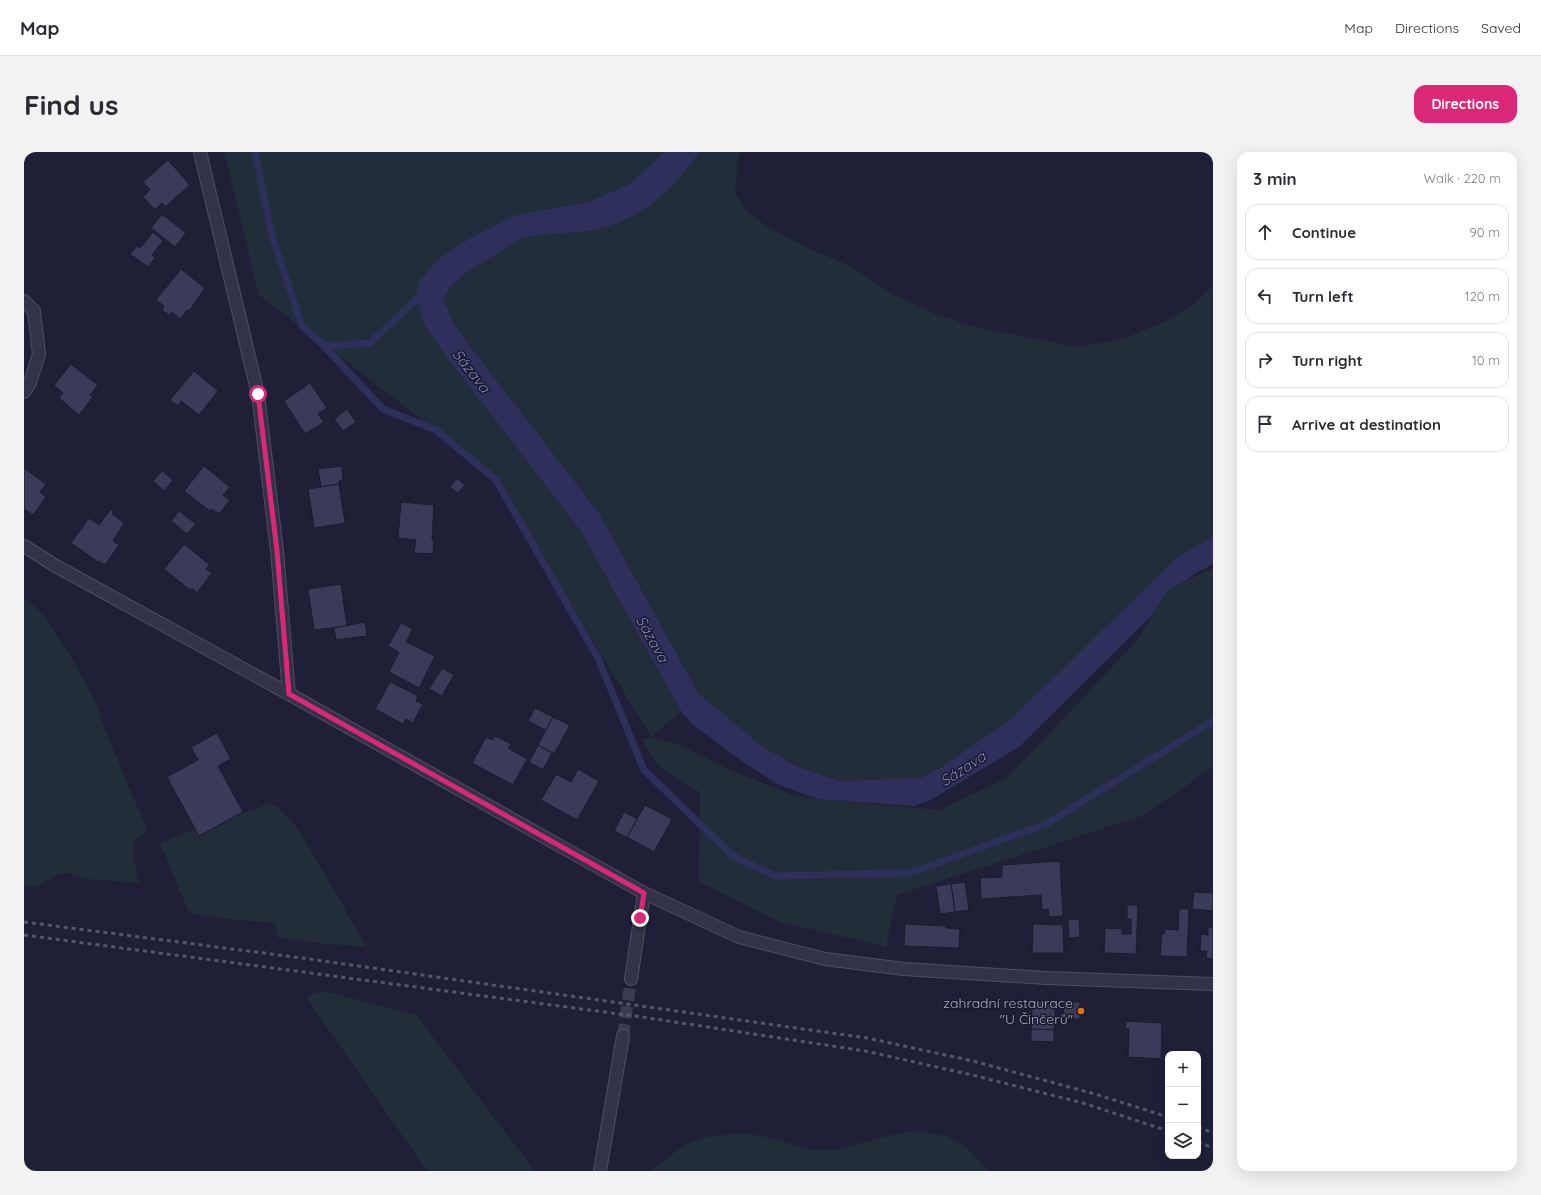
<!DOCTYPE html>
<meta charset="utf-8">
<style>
:root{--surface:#fff;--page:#f2f2f3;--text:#2b2b33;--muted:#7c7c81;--line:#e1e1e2;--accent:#db2777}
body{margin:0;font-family:Quicksand,sans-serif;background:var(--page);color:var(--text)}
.controls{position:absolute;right:12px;bottom:12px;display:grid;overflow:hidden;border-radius:8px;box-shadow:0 4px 16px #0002}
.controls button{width:36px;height:36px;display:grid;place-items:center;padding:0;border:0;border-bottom:1px solid var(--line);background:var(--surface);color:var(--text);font:20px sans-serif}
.stop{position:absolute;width:12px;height:12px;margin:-9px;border:3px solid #db2777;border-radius:50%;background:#fff}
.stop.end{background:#db2777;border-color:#fff;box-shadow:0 1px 4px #0008}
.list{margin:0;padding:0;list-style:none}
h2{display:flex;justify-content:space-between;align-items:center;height:52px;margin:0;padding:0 16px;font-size:17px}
h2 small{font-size:13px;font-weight:400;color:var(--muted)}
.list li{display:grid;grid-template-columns:26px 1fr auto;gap:12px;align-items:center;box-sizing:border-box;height:56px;margin:0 8px 8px;padding:0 8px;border:1px solid var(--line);border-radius:12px}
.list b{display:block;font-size:15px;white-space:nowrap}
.list em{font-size:13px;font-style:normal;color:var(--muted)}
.icon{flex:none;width:22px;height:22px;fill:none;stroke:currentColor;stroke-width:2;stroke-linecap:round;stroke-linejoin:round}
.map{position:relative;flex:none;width:1189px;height:1019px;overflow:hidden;border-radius:12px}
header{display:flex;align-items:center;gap:24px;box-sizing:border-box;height:56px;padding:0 20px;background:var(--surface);border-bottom:1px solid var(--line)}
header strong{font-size:19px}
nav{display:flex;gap:22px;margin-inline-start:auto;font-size:14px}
.intro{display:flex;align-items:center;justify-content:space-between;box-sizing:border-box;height:96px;padding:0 24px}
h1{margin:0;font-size:28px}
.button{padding:10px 18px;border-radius:12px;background:var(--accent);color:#fff;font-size:14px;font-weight:700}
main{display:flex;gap:24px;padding:0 24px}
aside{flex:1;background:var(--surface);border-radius:12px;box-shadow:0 4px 16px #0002}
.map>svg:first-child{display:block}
</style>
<header>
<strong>Map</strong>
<nav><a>Map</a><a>Directions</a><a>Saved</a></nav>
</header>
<div class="intro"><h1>Find us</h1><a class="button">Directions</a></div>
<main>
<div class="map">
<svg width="1189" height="1019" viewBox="0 0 1189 1019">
<rect width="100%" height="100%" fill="#1f2038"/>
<g fill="#212d39">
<path d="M 200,0 L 640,0 L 606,32 L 564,50 L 491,63 L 448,85 L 418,104 L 406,116 L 395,130 L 393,140 L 394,151 L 401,174 L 424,207 L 556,378 L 657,559 L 628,585 L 654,592 L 706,618 L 769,643 L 794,647 L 916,658 L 984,625 L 1110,492 L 1145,437 L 1189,416 L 1189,615 L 1118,664 L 873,743 L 862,795 L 756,770 L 675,730 L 676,640 C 655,628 625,613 619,587 L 627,585 L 472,328 L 412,278 L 235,143 Z"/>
<path d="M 676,0 L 717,0 L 714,6 L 711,42 L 722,58 L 742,74 L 786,97 L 826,114 L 867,141 L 911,162 L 955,176 L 1054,195 L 1099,187 L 1140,170 L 1168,153 L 1189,133 L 1189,384 L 1152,406 L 987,567 L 916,616 L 896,626 L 815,629 L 772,614 L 738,594 L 675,542 L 575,361 L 446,194 L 428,169 L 420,148 L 425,136 L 440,122 L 498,86 L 526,82 L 567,79 L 595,71 L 626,54 L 652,30 Z"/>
<path d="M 0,446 L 19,462 L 53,515 L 73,554 L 81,578 L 123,678 L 110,688 L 110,707 L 115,731 L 63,727 L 44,721 L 33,723 L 13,735 L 0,733 Z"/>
<path d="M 245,652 L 254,655 L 267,668 L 279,685 L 343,795 L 304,792 L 254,786 L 251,771 L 202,767 L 165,761 L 136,691 L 166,679 Z"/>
<path d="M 299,840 L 313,842 L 392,863 L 511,1019 L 403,1019 L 282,845 L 290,841 Z"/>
<path d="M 895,979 L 923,984 L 939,993 L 965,1019 L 627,1019 L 644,1005 L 663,992 L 681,985 L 720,981 L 742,985 L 791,998 L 813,997 L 875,981 Z"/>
</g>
<path fill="#2e305c" d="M 640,0 L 676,0 L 652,30 L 626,54 L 595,71 L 567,79 L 526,82 L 498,86 L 440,122 L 425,136 L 420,148 L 428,169 L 446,194 L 575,361 L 675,542 L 738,594 L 772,614 L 815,629 L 896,626 L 916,616 L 987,567 L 1152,406 L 1189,384 L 1189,412 L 1170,422 L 1163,428 L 1145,437 L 1128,463 L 996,594 L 907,648 L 889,654 L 794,647 L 753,632 L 722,612 L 668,572 L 657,559 L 556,378 L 424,207 L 401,174 L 394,151 L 393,140 L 395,130 L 406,116 L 418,104 L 448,85 L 491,63 L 564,50 L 606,32 Z"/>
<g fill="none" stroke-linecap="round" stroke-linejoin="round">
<g stroke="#2e305c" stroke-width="7">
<path d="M 231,0 L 248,84 L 278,174 L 300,194 L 359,257 L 412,278 L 472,328 L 574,506 L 620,618 L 709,704 L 751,724 L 886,721 L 1022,672 L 1189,569"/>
<path d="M 300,194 L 346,191 L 400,140"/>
</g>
</g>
<g fill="#3a3b58" stroke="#1a1b2f">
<path d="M 144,8 L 166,33 L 141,55 L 138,51 L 131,58 L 119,45 L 126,38 L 119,30 Z"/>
<path d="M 138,62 L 162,81 L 151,95 L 127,76 Z"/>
<path d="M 129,80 L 139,89 L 128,103 L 131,106 L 124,115 L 106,102 L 113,94 L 116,96 Z"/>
<path d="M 157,117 L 181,136 L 165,159 L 163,158 L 156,167 L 148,160 L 145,163 L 138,158 L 140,154 L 132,148 Z"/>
<path d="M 47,212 L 74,233 L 66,243 L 69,245 L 55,263 L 35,246 L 39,241 L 30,233 Z"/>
<path d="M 170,219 L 194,239 L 175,263 L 157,249 L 154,254 L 146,248 Z"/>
<path d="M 286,231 L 303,256 L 294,262 L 300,270 L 281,282 L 260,249 Z"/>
<path d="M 323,257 L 332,270 L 319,279 L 310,267 Z"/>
<path d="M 180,314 L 206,335 L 199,343 L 206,348 L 195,362 L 188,357 L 186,359 L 160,339 Z"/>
<path d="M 318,314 L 319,328 L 315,329 L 315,332 L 297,335 L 294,317 Z"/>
<path d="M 0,316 L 22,332 L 16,340 L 22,345 L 9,363 L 0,357 Z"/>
<path d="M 138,319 L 149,328 L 140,339 L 129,329 Z"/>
<path d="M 433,326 L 441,333 L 434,341 L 426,335 Z"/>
<path d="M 315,332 L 321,371 L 290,376 L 284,337 Z"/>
<path d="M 377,350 L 410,353 L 408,388 L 410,388 L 409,402 L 390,401 L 392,388 L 374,386 Z"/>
<path d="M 87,357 L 90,359 L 88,362 L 100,371 L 89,389 L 95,393 L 81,413 L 75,409 L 74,410 L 47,391 L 65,366 L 75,373 Z"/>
<path d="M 155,359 L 172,372 L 163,382 L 147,369 Z"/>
<path d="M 160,392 L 186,413 L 182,417 L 188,421 L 173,441 L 168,436 L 166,438 L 140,417 Z"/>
<path d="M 317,432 L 323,474 L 290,478 L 284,437 Z"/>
<path d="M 341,470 L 343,484 L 312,488 L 310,476 Z"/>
<path d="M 377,471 L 389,477 L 382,490 L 411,504 L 395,536 L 365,520 L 375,500 L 364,494 Z"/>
<path d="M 418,516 L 430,523 L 418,544 L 405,537 Z"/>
<path d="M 366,530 L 394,544 L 392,549 L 399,552 L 389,571 L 382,567 L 379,572 L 351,557 Z"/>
<path d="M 511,556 L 529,565 L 522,578 L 504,569 Z"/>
<path d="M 529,565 L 546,573 L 530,602 L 514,593 Z"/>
<path d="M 193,581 L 207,607 L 194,614 L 219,660 L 175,684 L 143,625 L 174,608 L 167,595 Z"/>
<path d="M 471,584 L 487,592 L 484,596 L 503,607 L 489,633 L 448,611 L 462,585 L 469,588 Z"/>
<path d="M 514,593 L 528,601 L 519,618 L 505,610 Z"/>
<path d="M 554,617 L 575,629 L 553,668 L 517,648 L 532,622 L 547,630 Z"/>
<path d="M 621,653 L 648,667 L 630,700 L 603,685 Z"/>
<path d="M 600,660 L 613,667 L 603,685 L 604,686 L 590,679 Z"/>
<path d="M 1036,709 L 1039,764 L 1025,765 L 1024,757 L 1018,758 L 1017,743 L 957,747 L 956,726 L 978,725 L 978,713 Z"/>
<path d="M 941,730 L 945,758 L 931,760 L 927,732 Z"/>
<path d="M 927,732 L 931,760 L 916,762 L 912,734 Z"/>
<path d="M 1170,740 L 1189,741 L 1189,759 L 1168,757 Z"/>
<path d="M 1103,753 L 1114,753 L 1112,802 L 1080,801 L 1081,776 L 1098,777 L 1098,782 L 1107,782 L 1107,767 L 1103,767 Z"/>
<path d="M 1155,757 L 1165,757 L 1163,805 L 1136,804 L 1138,782 L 1140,782 L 1141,777 L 1154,778 Z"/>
<path d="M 1055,767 L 1056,785 L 1045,786 L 1044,768 Z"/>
<path d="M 881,772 L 922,774 L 922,776 L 936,777 L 935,796 L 880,794 Z"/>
<path d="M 1009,772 L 1039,773 L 1040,801 L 1008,801 Z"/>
<path d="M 1184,775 L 1189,775 L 1189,807 L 1182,806 L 1183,799 L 1176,799 L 1177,782 L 1184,783 Z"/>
<path d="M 1008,849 L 1031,850 L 1031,867 L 1008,866 Z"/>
<path d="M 1040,850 L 1056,850 L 1056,867 L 1039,867 Z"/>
<path d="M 1008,866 L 1031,867 L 1030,878 L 1007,877 Z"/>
<path d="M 1102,869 L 1138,871 L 1137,907 L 1104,905 L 1105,877 L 1101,877 Z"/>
<path d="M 1007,877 L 1030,878 L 1030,890 L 1007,889 Z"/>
</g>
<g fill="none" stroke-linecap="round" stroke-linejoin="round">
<path stroke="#3b3c54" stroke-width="12" stroke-dasharray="12 6" stroke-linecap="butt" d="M 599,884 L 607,827"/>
<defs>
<g id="minor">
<path d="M 176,0 L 234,242 L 253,399 L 265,542"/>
<path d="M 0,149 L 10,159 L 15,202 L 6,231 L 0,240"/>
<path d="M 0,394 L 30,413 L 265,542 L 620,741 L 715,785 L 801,807 L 880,817 L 1022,826 L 1189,832"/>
<path d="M 607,827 L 620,741"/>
<path d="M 576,1019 L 599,884"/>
</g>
</defs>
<use href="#minor" stroke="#4d4e63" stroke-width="14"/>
<use href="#minor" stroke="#323348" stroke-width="12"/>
<g stroke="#545570" stroke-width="3" stroke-dasharray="4 4" stroke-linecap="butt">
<path d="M 0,770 L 278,806 L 843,886 L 949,909 L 1071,942 L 1144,965"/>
<path d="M 0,783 L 618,865 L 841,899 L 944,922 L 1059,951 L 1144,979"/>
<path d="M 1174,975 L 1189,981"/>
<path d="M 1174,990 L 1189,996"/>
</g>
</g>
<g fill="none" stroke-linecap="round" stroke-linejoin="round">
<path stroke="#db2777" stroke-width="5" d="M 234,242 L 253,399 L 265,542 L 620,741 L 616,766"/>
</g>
<circle fill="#e8710a" stroke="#18192d" stroke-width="1.5" cx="1057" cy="859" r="4"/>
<g text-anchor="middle" stroke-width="3" stroke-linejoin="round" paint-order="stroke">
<g font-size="14" fill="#acadc5" stroke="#18192d" text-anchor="end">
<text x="1049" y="856">zahradní restaurace<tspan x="1049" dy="16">"U Činčerů"</tspan></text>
</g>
<g font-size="15" font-style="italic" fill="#8285b9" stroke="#18192d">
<text transform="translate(447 219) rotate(52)" y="5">Sázava</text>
<text transform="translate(628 487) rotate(61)" y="5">Sázava</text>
<text transform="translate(939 617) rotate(-33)" y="5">Sázava</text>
</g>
</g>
</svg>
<div class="controls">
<button>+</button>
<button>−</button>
<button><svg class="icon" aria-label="layers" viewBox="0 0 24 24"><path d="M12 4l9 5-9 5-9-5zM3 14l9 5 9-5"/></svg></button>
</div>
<div class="stop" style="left:234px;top:242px"></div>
<div class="stop end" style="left:616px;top:766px"></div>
</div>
<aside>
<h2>3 min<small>Walk · 220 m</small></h2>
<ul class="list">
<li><svg class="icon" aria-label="ahead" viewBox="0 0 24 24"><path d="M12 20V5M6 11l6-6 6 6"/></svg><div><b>Continue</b></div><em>90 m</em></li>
<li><svg class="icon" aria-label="left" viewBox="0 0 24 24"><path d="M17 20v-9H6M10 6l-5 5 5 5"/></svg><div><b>Turn left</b></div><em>120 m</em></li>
<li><svg class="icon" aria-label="right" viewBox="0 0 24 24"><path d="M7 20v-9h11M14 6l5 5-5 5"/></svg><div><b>Turn right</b></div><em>10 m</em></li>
<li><svg class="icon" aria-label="arrive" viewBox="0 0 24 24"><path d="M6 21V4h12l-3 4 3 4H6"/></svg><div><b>Arrive at destination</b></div></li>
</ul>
</aside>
</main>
